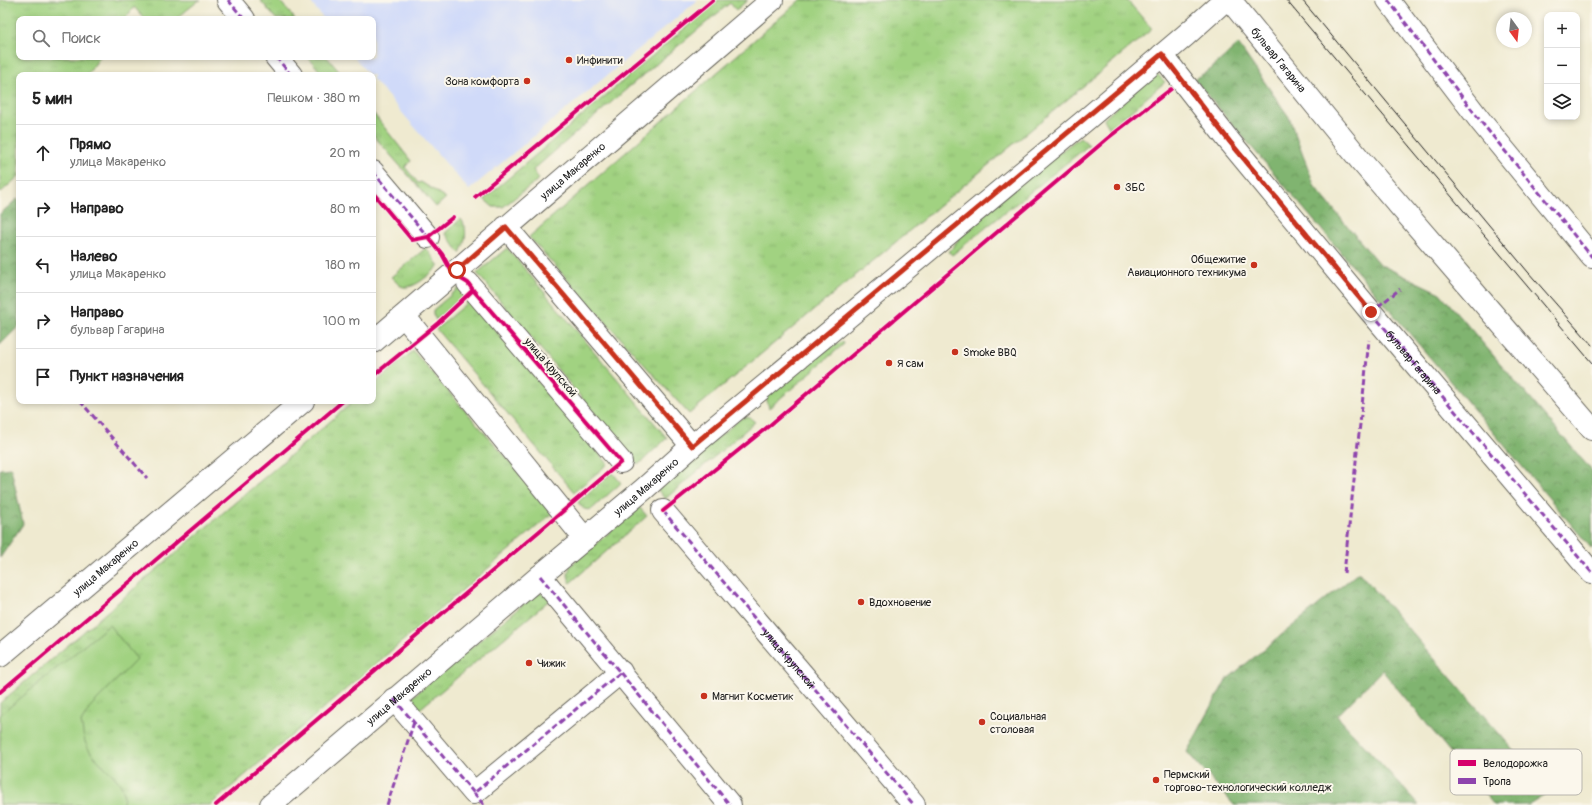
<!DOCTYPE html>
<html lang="ru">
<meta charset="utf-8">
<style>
:root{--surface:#fff;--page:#f2f2f2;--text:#222;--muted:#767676;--line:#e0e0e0}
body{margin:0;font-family:Pangolin,sans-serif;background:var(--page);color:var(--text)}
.controls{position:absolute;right:12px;top:12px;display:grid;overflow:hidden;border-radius:8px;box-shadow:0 2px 6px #0003}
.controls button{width:36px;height:36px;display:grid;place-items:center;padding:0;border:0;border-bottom:1px solid var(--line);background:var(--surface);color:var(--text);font:20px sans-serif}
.compass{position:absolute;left:1496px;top:12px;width:36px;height:36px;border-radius:50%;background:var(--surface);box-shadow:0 2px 6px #0003;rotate:165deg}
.stop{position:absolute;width:12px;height:12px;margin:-9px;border:3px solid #c8321e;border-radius:50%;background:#fff}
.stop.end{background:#c8321e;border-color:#fff;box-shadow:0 1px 4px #0008}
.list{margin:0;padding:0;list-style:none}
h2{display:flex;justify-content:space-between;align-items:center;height:52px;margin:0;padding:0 16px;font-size:17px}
h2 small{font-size:13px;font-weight:400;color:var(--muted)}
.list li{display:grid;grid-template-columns:26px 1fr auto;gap:12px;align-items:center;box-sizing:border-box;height:56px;padding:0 16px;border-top:1px solid var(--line)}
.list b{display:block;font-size:15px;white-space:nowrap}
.list p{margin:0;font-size:13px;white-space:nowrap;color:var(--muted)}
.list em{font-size:13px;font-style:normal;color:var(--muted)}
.icon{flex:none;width:22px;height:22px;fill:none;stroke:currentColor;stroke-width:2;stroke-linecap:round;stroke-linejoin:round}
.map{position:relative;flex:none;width:1592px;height:805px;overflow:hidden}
.search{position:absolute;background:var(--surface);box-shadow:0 2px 6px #0003;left:16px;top:16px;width:360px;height:44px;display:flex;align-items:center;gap:10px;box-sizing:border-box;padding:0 14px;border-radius:8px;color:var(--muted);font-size:15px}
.panel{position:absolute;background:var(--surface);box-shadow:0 2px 6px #0003;left:16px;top:72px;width:360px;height:332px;border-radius:8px}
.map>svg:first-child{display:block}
</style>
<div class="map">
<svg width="1592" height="805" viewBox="0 0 1592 805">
<defs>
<pattern id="grass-tufts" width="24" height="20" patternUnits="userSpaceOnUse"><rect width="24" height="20" fill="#a1d281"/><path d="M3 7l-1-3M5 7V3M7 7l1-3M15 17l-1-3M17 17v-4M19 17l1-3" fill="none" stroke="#8ab46f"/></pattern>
<pattern id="forest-crowns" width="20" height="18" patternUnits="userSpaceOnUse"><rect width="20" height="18" fill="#80b46f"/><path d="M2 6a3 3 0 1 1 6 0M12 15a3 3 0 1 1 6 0" fill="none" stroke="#68925a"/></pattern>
</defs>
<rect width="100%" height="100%" fill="#fbf7ec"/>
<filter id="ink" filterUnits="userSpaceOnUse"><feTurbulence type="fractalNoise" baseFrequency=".025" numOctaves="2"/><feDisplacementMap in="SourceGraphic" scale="8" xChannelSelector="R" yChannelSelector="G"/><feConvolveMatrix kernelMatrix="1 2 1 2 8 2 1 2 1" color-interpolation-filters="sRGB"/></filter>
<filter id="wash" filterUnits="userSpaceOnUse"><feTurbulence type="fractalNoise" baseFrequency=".012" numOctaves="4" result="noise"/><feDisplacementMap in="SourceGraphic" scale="16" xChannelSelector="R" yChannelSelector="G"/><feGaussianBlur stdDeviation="0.9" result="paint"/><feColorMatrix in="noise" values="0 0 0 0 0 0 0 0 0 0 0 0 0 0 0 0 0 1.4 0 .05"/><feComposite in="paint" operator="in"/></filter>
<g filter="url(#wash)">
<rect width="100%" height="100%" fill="#efead0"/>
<path fill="#d0daf9" d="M 309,0 L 698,0 L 469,190 L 373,79 L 373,75 L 369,75 L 354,57 L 373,57 L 373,19 L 324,19 Z"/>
<g fill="url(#grass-tufts)" stroke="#5e774e">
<path d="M 0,0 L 201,0 L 198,1 L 176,19 L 145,19 L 134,7 L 125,19 L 19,19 L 19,57 L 100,57 L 87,75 L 19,75 L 19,176 L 0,193 Z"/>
<path d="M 260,0 L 279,0 L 295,19 L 276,19 Z"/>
<path d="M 718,0 L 748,0 L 736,10 L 730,3 L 637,80 L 533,170 L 539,179 L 503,207 L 493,207 L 484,199 Z"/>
<path d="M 800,0 L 1127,0 L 1152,29 L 689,414 L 529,237 Z"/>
<path d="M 308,57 L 327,57 L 342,75 L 323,75 Z"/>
<path d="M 1157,74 L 1165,82 L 1110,129 L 1104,119 L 1151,76 Z"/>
<path d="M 373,113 L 411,161 L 405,167 L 418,183 L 421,182 L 446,198 L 436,207 L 373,135 Z"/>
<path d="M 1080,137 L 1089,145 L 952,255 L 949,252 L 980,212 Z"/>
<path d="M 461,219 C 469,230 465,242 460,253 L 445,233 Z"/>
<path d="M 426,248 L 439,266 C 431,273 412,292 401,286 C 397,284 394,279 391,277 Z"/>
<path d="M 507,248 L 667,438 L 638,465 L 477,273 Z"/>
<path d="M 459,288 L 466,295 L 436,320 L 433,314 L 433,310 Z"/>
<path d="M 470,300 L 608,464 L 574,492 L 436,329 Z"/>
<path d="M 843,341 L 844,344 L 769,408 L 766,397 L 801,364 Z"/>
<path d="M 413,351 L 554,512 L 210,805 L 0,805 L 0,703 L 354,401 L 373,401 L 373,385 Z"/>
<path d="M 746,417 L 750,418 L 755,422 L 665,499 L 657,489 L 740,419 Z"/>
<path d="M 612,472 L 621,483 L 592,509 C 584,511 582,508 578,502 Z"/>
<path d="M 639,507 L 647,516 L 570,583 L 568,575 L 570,566 Z"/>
<path d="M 540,593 L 552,598 L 415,713 L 409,701 L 418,692 L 532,597 Z"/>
</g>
<g fill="url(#forest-crowns)" stroke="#4e6846">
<path d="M 1238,44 L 1289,117 L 1315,187 L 1379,264 L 1440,293 L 1592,471 L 1592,549 L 1194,79 L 1210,70 Z"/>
<path d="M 17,199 L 19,201 L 19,326 L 0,345 L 0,214 Z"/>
<path d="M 11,468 L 23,524 L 0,558 L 0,469 Z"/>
<path d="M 1359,572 L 1550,792 L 1529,805 L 1494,805 L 1382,670 L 1337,716 L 1419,805 L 1234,805 L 1187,752 L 1226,680 Z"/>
</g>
<path fill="#a1d281" stroke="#5e774e" d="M 109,625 L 137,659 L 91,706 L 81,722 C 83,730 83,739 87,746 C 95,765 133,781 122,805 L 3,805 L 0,802 L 0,715 Z"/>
</g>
<g filter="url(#ink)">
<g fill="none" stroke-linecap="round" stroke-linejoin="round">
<defs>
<g id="street">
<path d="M 228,0 L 244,19"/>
<path d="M 1388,0 L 1482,123 L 1592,257"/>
<path id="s1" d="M 1162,55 L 1230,142 L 1371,312 L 1592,573"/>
<path d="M 276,57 L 291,75"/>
<path d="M 373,172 L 428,237"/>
<path d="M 468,283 L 621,462"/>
<path d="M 663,511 L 914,805"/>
<path d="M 540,576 L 730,805"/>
<path d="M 394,699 L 474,793 L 621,672"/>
</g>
<g id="secondary">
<path d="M 506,227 L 692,446"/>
<path d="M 404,316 L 585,539"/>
<path id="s2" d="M 373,342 L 772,0"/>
<path id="s3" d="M 0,656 L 303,401"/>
<path id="s4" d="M 271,805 L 540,576 L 644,489 L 692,446 L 1088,118 L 1186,35 L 1225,0"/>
</g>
<g id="primary">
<path id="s5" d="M 1230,0 L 1361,161 L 1592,429"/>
</g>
</defs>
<use href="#street" stroke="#66645b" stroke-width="24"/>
<use href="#secondary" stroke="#66645b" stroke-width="24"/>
<use href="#primary" stroke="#66645b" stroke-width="24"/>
<use href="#street" stroke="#fff" stroke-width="22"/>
<use href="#secondary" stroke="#fff" stroke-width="22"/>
<use href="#primary" stroke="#fff" stroke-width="22"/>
<g stroke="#1c1c1c" stroke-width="1">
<path d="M 1286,0 L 1592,363"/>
<path d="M 1302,0 L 1528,272 L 1592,345"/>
</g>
<g stroke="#8e44ad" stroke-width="3" stroke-dasharray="6 3" stroke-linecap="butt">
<path d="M 228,0 L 244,19"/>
<path d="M 1388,0 L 1482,123 L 1592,257"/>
<path d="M 1162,55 L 1230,142 L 1371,312 L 1592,573"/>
<path d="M 276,57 L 291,75"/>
<path d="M 373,172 L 428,237"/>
<path d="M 1371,312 L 1400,289"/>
<path d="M 80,401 L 147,478"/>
<path id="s6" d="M 663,511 L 914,805"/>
<path d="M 1344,573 L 1369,340"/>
<path d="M 540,576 L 730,805"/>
<path d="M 394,699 L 474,793 L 621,672"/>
<path d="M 474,793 L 484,805"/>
<path d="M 387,805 L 414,722"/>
</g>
<defs>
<g id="cycleway">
<path d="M 373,193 L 412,240 L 428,237 L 453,217"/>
<path d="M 475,197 L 713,0"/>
<path d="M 373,376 L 438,323 L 473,290"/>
<path d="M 663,511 L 770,425 L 1108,138 L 1171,89"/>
<path d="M 0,692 L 343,401"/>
<path d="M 216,805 L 621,462 L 473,290 L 468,283 L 453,274 L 442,254 L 428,237"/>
</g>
</defs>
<use href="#cycleway" stroke="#fbf7ec" stroke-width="6"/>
<use href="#cycleway" stroke="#d6006c" stroke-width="4"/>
</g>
</g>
<g fill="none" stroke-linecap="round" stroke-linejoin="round" filter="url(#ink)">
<path stroke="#c8321e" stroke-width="5" d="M 457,270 L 506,227 L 692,446 L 1162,54 L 1230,142 L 1371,312"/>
</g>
<g fill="#c8321e" stroke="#fbf7ec" stroke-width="1.5">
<circle cx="569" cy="60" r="4"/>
<circle cx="527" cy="81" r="4"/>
<circle cx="1117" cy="187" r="4"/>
<circle cx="1254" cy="265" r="4"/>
<circle cx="955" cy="352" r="4"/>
<circle cx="889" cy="363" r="4"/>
<circle cx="861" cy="602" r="4"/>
<circle cx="529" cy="663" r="4"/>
<circle cx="704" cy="696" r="4"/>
<circle cx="982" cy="722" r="4"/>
<circle cx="1156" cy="780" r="4"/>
</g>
<g text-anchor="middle" stroke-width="4" stroke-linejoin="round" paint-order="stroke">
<g font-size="11" fill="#1c1c1c" stroke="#fbf7ec" text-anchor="start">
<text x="577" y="64">Инфинити</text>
<text x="519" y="85" text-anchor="end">Зона комфорта</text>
<text x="1125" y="191">ЗБС</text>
<text x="1246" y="263" text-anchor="end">Общежитие<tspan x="1246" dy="13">Авиационного техникума</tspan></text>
<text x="963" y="356">Smoke BBQ</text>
<text x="897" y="367">Я сам</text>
<text x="869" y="606">Вдохновение</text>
<text x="537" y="667">Чижик</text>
<text x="712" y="700">Магнит Косметик</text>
<text x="990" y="720">Социальная<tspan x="990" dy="13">столовая</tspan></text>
<text x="1164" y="778">Пермский<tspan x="1164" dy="13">торгово-технологический колледж</tspan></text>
</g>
<g font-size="11" fill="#1c1c1c" stroke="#fbf7ec">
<text dy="4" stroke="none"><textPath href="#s5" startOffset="77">бульвар Гагарина</textPath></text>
<text dy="4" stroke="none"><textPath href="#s2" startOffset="263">улица Макаренко</textPath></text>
<text dy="4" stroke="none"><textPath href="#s1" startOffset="397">бульвар Гагарина</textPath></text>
<text transform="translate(551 367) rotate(49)" y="4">улица Крупской</text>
<text dy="4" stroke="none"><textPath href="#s4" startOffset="492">улица Макаренко</textPath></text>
<text dy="4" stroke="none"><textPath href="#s3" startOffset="138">улица Макаренко</textPath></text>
<text dy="4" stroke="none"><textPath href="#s6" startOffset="194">улица Крупской</textPath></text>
<text dy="4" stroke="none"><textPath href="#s4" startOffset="168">улица Макаренко</textPath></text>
</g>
</g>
<rect x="1450" y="749" width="132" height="46" rx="6" fill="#fbf7ec" stroke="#b8b5ae" stroke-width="1"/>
<rect x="1458" y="760" width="18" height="6" fill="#d6006c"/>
<rect x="1458" y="778" width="18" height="6" fill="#8e44ad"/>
<g font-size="11" fill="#1c1c1c">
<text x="1483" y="767">Велодорожка</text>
<text x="1483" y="785">Тропа</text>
</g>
</svg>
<div class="controls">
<button>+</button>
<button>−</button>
<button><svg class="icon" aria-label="layers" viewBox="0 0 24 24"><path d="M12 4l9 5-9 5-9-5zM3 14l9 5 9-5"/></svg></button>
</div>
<svg class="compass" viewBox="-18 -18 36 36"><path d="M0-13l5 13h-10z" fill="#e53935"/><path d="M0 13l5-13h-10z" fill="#767676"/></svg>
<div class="stop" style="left:457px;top:270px"></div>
<div class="stop end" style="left:1371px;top:312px"></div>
<div class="search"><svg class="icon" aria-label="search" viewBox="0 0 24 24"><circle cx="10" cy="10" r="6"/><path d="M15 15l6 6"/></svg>Поиск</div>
<section class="panel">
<h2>5 мин<small>Пешком · 380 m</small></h2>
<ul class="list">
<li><svg class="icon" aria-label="ahead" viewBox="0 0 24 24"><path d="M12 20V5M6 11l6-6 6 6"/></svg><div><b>Прямо</b><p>улица Макаренко</p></div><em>20 m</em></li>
<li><svg class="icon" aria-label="right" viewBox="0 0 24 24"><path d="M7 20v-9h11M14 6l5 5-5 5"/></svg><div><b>Направо</b></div><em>80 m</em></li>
<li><svg class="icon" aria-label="left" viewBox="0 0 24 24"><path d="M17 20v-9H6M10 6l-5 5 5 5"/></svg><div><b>Налево</b><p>улица Макаренко</p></div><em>180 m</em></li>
<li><svg class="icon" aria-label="right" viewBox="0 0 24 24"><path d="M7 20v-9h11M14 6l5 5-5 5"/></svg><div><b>Направо</b><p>бульвар Гагарина</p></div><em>100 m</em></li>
<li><svg class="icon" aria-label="arrive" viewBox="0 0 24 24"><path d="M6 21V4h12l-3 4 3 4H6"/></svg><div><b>Пункт назначения</b></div></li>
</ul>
</section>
</div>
